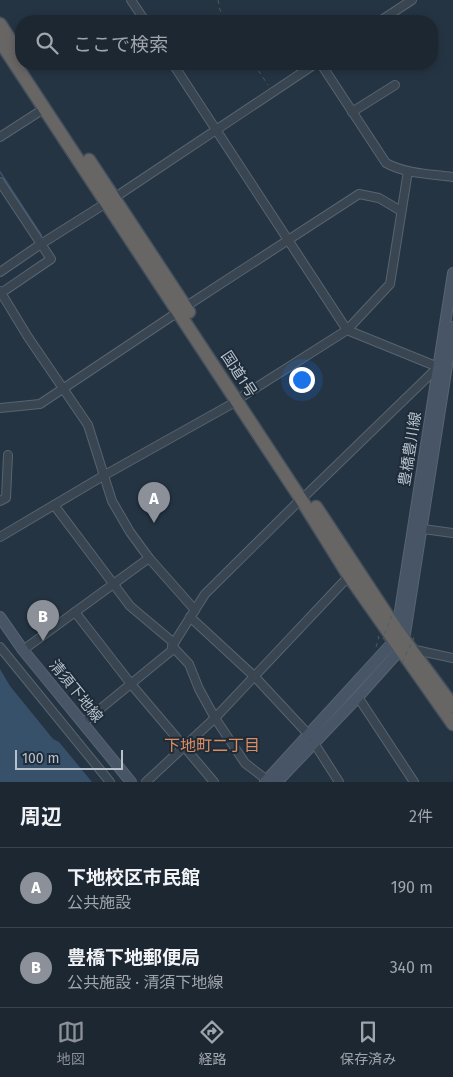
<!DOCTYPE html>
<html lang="ja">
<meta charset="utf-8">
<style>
:root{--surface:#1c2732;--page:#29333e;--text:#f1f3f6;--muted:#a0a5ac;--line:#3a444d;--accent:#8c9099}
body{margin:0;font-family:"Fira Sans","Noto Sans JP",sans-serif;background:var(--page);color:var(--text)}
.scale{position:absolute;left:15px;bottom:12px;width:108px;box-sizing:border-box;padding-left:5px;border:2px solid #b6c1cc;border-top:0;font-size:14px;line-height:18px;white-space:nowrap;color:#b6c1cc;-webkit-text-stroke:4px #1e2b38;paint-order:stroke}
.you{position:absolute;left:301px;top:379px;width:18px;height:18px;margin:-12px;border:4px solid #fff;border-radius:50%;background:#1a73e8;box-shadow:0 0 0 8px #1a73e833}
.badge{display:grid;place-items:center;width:32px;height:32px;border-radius:50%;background:var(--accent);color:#fff;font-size:16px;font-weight:700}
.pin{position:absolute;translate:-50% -41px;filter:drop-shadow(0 1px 2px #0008)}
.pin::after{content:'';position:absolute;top:26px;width:18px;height:15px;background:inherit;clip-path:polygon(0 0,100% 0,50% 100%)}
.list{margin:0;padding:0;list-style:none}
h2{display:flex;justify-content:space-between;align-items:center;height:65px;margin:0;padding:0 20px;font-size:21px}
h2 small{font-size:16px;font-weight:400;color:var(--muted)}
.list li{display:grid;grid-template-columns:32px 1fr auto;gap:15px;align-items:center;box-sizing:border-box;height:80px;padding:0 20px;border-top:1px solid var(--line)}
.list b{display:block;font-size:19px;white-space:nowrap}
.list p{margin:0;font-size:16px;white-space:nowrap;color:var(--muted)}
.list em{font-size:16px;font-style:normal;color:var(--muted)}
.icon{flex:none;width:28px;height:28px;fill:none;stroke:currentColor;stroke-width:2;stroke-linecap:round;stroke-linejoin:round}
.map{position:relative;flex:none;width:453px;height:782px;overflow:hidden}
.search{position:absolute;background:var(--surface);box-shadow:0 2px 8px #0003;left:15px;right:15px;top:15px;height:55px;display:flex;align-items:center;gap:12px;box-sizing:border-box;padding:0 18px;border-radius:20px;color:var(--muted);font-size:19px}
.sheet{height:225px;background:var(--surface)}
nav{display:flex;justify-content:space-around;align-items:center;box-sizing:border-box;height:70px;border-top:1px solid var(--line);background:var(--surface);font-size:14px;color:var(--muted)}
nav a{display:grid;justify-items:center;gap:2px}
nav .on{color:var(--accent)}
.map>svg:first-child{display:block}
</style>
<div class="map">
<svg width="453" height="782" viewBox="0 0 453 782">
<rect width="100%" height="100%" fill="#253443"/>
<path fill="#38516b" d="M 0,669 L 10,686 L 53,739 L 59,742 L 92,782 L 0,782 Z"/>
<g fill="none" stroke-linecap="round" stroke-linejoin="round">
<path stroke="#38516b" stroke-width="2" d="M 0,172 L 41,235"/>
<defs>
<g id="minor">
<path d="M 131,0 L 145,21"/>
<path d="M 380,21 L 412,0"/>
<path d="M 173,64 L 347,330 L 390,284 L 408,171"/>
<path d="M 321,64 L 386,163 C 406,174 431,174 453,177"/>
<path d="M 352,112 L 395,85"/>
<path d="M 0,137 L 45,108"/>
<path d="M 0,182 L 51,259 L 1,293"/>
<path d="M 0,272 L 41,244 L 114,198 L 315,64"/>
<path d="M 0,291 L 28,337 L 88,425 L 112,501 L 130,532 L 149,558 L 195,610"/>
<path d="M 185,307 L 359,194 L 379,198 L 401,211"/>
<path d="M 243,396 L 347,330 L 438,367 L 307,494"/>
<path d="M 0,408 L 40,404 L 178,312"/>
<path d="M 0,501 L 6,498 L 8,455"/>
<path d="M 54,505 L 130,606 L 174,643"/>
<path d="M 423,529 L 453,533"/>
<path d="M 0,537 L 103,476 L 237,401"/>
<path d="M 75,612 L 131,684 L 214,782"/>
<path d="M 190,617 L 255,677 L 309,735 L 339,782"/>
<path d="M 172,646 L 189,664 L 199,689 L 215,718 L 245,763 L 267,780"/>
<path d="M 0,647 L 110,782"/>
<path d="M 411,649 L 453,658"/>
<path d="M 23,650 L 149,558"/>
<path d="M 358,697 L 414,782"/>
<path d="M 83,723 L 171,651 L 174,643 L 205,594 L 301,499"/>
<path d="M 146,782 L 215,718 L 349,576"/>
</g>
<g id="secondary">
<path d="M 0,617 L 23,650 L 131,782"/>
<path d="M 265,782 L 394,641 L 397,630 L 453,273"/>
<path d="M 277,782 L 358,697 L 400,650 L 404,640 L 453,327"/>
</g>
<g id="trunk">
<path d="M 0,24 L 21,57"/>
<path d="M 0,41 L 301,499 L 349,576 L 453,724"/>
<path d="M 89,160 L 189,312"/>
<path d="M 316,507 L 397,630 L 453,706"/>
</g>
</defs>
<use href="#minor" stroke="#576470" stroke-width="10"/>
<use href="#secondary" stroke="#576470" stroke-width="12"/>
<use href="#trunk" stroke="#44515d" stroke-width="15"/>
<g stroke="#456060" stroke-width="1" stroke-dasharray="4 4" stroke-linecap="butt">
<path d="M 218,0 L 220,10 L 227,21"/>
<path d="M 254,64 L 268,85"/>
<path d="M 376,647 L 379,637 L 377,636"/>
</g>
<use href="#minor" stroke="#394652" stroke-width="8"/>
<use href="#secondary" stroke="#475566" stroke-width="10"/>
<use href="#trunk" stroke="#686664" stroke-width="12"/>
<path stroke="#456060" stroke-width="1" stroke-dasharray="4 4" stroke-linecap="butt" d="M 393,613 L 414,638 L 402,663 L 383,638 Z"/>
</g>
<g text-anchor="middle" stroke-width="4" stroke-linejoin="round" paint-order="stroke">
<g font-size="15" fill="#b6c1cc" stroke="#1e2b38">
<text transform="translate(239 374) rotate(57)" y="5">国道1号</text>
<text transform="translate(410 449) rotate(-81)" y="5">豊橋豊川線</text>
<text transform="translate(76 691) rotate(51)" y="5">清須下地線</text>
</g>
<g font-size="16" fill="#dc8d62" stroke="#1e2b38">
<text x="212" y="751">下地町二丁目</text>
</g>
</g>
</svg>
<div class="scale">100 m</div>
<div class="you"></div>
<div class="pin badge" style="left:154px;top:523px">A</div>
<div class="pin badge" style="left:43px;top:641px">B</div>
<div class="search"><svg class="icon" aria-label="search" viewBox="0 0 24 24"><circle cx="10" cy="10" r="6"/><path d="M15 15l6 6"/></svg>ここで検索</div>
</div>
<section class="sheet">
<h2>周辺<small>2件</small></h2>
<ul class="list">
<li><span class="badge">A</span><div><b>下地校区市民館</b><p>公共施設</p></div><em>190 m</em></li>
<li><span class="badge">B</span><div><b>豊橋下地郵便局</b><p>公共施設 · 清須下地線</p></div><em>340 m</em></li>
</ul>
</section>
<nav>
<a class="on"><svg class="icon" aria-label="map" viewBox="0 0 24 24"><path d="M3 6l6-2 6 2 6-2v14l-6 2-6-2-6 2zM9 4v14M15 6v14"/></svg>地図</a>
<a><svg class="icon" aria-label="directions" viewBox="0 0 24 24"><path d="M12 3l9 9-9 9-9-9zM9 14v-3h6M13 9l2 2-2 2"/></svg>経路</a>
<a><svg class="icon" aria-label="saved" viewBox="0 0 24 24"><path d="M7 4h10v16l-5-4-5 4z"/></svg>保存済み</a>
</nav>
